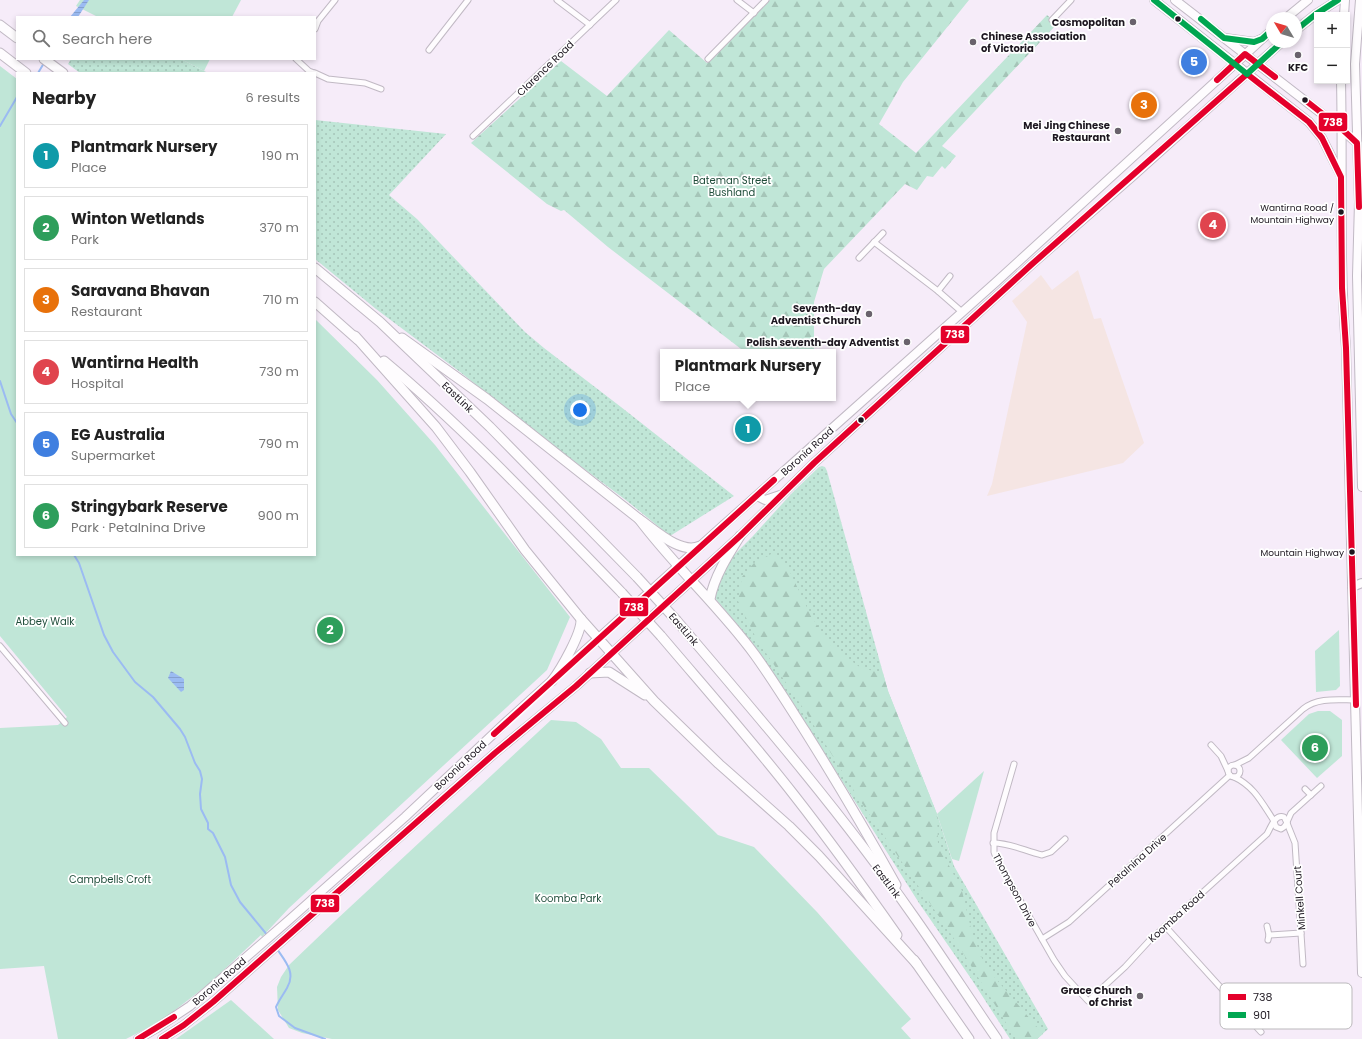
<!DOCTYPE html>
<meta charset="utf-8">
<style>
:root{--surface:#fff;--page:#f6f6f6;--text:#222;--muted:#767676;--line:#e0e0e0;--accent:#ea580c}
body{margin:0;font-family:Poppins,sans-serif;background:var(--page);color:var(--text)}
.controls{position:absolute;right:12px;top:12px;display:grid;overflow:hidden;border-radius:0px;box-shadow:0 2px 6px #0003}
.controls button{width:36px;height:36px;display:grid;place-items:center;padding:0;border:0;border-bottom:1px solid var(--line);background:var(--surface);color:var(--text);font:20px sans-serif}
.compass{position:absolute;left:1266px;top:12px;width:36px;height:36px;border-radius:50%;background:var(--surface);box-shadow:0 2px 6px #0003;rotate:308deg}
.you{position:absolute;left:580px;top:410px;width:14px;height:14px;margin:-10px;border:3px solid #fff;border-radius:50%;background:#1a73e8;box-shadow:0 0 0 6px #1a73e833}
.badge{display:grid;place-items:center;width:26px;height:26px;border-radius:50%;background:var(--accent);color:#fff;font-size:13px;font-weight:700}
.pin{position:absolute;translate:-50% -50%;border:2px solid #fff;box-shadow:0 1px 4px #0006}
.popup{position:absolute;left:660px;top:349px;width:176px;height:52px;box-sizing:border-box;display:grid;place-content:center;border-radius:0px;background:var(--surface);filter:drop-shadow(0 1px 3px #0005);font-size:13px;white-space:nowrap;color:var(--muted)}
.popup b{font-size:15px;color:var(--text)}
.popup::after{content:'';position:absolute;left:50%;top:100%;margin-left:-8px;border:8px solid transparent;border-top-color:var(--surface)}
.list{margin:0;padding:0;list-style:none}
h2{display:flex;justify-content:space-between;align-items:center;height:52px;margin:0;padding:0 16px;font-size:17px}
h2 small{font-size:13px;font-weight:400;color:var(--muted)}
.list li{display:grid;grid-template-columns:26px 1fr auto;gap:12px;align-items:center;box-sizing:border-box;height:64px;margin:0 8px 8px;padding:0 8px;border:1px solid var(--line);border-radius:0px}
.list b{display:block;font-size:15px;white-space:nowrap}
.list p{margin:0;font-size:13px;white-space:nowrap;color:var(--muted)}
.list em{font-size:13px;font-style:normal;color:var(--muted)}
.icon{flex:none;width:22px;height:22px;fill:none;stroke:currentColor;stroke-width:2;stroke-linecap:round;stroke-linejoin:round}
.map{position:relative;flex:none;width:1362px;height:1039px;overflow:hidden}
.search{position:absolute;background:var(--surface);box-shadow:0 2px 6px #0003;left:16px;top:16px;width:300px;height:44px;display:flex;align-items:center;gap:10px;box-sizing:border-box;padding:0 14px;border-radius:0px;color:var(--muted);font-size:15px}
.panel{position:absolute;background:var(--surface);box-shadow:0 2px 6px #0003;left:16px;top:72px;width:300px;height:484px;border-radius:0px}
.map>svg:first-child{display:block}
</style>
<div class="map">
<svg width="1362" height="1039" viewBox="0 0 1362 1039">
<defs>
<pattern id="grass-dots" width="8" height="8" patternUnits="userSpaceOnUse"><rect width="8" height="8" fill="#c0e6d7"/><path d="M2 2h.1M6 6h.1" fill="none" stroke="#a5c5b8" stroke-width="1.8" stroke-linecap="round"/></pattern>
<pattern id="forest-firs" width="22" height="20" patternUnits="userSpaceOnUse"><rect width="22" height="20" fill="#c0e6d7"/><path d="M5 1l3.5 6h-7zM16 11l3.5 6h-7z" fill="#a5c5b8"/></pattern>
<pattern id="water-rules" width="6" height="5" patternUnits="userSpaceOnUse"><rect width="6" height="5" fill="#9bbbf2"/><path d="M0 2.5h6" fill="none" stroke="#85a0cf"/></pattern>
</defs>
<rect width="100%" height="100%" fill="#f6ecf9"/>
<path fill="#f5e5e3" d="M 1078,270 L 1094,319 L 1101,318 L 1144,443 L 1123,463 L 987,496 L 992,484 L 1027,322 L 1012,301 L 1041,275 L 1052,290 Z"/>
<g fill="url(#grass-dots)">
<path d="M 71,59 L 181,59 L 208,73 L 80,73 L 68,64 Z"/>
<path d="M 315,120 L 446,134 L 389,195 L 417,219 L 525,332 L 544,348 L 621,407 L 734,496 L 670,536 L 627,501 L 539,435 L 460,372 L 376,309 L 315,259 Z"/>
<path d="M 822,466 L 825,467 L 827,471 L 888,691 L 937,814 L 954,866 L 1048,1029 L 1037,1039 L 1010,1039 L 972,980 L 919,903 L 786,692 L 745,634 L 715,598 L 715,589 L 729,560 L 753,536 L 792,493 L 819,467 Z"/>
</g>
<g fill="url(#forest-firs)">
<path d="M 770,0 L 969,0 L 903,82 L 879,124 L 916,153 L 1047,15 L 1057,24 L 942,146 L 956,156 L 945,169 L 942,166 L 933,177 L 927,176 L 917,190 L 905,184 L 824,269 L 814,302 L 814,352 L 745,352 L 608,247 L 564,210 L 561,211 L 547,204 L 471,143 L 561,61 L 607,96 L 669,30 L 707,63 Z"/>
<path d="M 773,553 L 789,570 L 811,616 L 832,647 L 861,668 L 883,673 L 888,691 L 937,814 L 938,844 L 962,891 L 972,933 L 985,966 L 1043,1034 L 1037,1039 L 1016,1039 L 957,943 L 861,802 L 805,711 L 756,638 L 738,601 L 742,577 L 754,563 Z"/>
</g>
<g fill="#c0e6d7">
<path d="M 80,0 L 241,0 L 232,17 L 98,17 L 76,6 Z"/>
<path d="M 181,59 L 210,59 L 204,71 Z"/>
<path d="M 0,66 L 17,79 L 17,555 L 315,555 L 315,319 L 377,380 L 435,445 L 570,617 L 547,670 L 289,908 L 262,937 L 261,935 L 210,983 L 161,1021 L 126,1039 L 58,1039 L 44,966 L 0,969 L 0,728 L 58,725 L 67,717 L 0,636 Z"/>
<path d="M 1339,630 L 1340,686 L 1336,690 L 1316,692 L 1315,651 Z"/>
<path d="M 1318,711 L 1330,711 L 1342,720 L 1342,756 L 1317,778 L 1281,740 L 1309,714 Z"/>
<path d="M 551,720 L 576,722 L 601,739 L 621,768 L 649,768 L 718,835 L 754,847 L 817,912 L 911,1019 L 901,1028 L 911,1039 L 332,1039 L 302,1033 L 289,1028 L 278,1010 L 277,987 L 281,977 L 289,965 L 335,921 Z"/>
<path d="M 984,771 L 959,861 L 952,859 L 937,814 Z"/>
<path d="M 231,1000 L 274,1039 L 176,1039 Z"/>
</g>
<g fill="url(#water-rules)">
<path d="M 84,0 L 89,0 L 78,17 L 70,17 Z"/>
<path d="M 171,671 L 184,679 L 184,690 L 181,692 L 168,678 Z"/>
</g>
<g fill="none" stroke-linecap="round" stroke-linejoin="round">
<g stroke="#9bbbf2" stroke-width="2">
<path d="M 38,73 L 44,63"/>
<path d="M 0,126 L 17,97"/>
<path d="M 0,381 L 11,414 L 17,423"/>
<path d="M 74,555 L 79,563 L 104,635 L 113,652 L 135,682 L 153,697 L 180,729 L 185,737 L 195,763 L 200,771 L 202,779 L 200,794 L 201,809 L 208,823 L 208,829 L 213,833 L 225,857 L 231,885 L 240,902 L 268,936"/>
<path d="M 277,949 C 286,962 296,973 287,988 C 283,995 279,1000 276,1007 L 279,1016 L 295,1028 L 325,1039"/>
</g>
<defs>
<g id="minor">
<path d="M 557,0 L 590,25"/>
<path d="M 737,0 L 754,13"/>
<path d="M 1052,20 L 1071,0"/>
<path d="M 315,29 L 318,21 L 335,0"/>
<path d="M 429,50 L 468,0"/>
<path d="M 296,59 L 309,71 L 314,73"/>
<path d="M 708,59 L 766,0"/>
<path d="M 315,73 L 328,79 L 365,83 L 381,89"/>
<path d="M 473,136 L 616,0"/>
<path d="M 874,242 L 938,291 L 962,312"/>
<path d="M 859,258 L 883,233"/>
<path d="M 938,291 L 950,276"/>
<path d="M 0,646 L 65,723"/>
<path d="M 1211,745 L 1221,756 L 1228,771"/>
<path d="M 1014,764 L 994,833 L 994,852 L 997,860 L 1054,960 L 1065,976 L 1088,1001 L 1125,967 L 1149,941 L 1267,834 C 1271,827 1275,814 1284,817 L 1287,823 L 1284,827 L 1281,829 L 1276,827 L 1274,822"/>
<circle cx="1234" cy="771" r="6"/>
<path d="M 1235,765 L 1249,758 L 1303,709 C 1318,697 1338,700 1356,700"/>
<path d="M 1234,777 C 1254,786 1262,803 1274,821"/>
<path d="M 1305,789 L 1311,795"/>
<path d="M 1287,822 L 1291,813 L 1321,786"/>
<path d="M 1287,823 L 1295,843 L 1303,964"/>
<path d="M 993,843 C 1011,843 1025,851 1042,855 L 1051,852 L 1065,839"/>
<path d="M 1165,926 L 1261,1032"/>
<path d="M 1267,926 L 1269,935 L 1268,940"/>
<path d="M 1269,935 L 1301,933"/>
<path d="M 1042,939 L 1069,922 L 1230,775"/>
<path d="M 1248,1016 L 1254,1010"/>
</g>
<g id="primary">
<path d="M 1154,0 L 1309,122 L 1322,138 L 1340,174"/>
<path d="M 1175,0 L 1335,124 L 1357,143"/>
<path d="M 1360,0 L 1355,64 L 1359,202 L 1357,276 L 1362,487"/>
<path d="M 1344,15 L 1345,0"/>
<path d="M 1286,18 L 1308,0"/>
<path d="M 1296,30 L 1316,14 L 1338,0"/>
<path d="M 1225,38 L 1254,42 L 1261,39"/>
<path d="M 1341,81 C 1343,170 1339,259 1346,348 L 1362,973"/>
<path d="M 757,496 L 765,500 L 780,495"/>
<path d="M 1352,587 L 1362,583"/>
<path d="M 138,1039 L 157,1028 L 190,1006 L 289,920 L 405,817 L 506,722 L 718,530 L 996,282 L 1272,30"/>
<path d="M 162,1039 L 184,1025 L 213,1002 L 412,826 L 495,753 L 576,686 L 740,536 L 814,463 L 940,348 L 1031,265 L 1133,176 L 1282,42"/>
</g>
<g id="motorway">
<path d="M 0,25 L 17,38"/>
<path d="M 0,53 L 26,73"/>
<path d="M 44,59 L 63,73"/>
<path d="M 315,268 L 380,322 L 490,427 L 637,577"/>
<path d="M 315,302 L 358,340"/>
<path d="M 355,336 L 436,427 L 470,472 L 525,550 L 581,619 L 654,701 L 719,764 L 789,826 L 819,856 L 917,964"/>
<path d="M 402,338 L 487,399 L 639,519 C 655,530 681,555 700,546"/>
<path d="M 384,361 C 469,432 544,513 622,593"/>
<path d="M 639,519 C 675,567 720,607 755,655 C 773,680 789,706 805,731 C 837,782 867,833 896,885"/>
<path d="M 710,599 C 714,577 728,555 740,536"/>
<path d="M 677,621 C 758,716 840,811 912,914 C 941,955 968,997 997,1039"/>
<path d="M 661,636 C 706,689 752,741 794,795 C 830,841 864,888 897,935"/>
<path d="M 590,673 L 609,672 L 645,695"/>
<path d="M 552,681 C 561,669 582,633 581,619"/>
<path d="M 914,960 L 969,1039"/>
</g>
</defs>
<use href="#minor" stroke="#c1b9c4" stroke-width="7"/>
<use href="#primary" stroke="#c1b9c4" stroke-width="10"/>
<use href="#motorway" stroke="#c1b9c4" stroke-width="11"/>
<use href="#minor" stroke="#fefcfe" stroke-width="5"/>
<use href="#primary" stroke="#fefcfe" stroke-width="8"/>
<use href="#motorway" stroke="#fefcfe" stroke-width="9"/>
<defs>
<g id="motorway-bridge">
<path d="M 637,577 L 677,621"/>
<path d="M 622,593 L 661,636"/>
</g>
</defs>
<use href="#motorway-bridge" stroke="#c1b9c4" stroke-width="11" stroke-linecap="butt"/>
<use href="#motorway-bridge" stroke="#fefcfe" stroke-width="9"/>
<defs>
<g id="bus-1">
<path d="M 1217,80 L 1245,54 L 1275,77"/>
<path d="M 1305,100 L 1342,129 L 1357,143 L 1359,207"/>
<path d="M 494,734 L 774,480"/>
<path d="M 138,1039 L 174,1017"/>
<path d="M 162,1039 L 184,1025 L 213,1002 L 495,753 L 576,686 L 740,536 L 814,463 L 1031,265 L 1247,74 L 1309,122 L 1322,138 L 1341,177 L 1342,288 L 1346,348 L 1356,705"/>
</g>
<g id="bus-2">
<path d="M 1154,0 L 1247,74"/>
<path d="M 1201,19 L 1224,38 L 1254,42 L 1262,39 L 1272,30"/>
<path d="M 1296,30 L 1316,14 L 1338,0"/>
<path d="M 1247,74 L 1282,42"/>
</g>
</defs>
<use href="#bus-1" stroke="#fff" stroke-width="9"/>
<use href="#bus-2" stroke="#fff" stroke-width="9"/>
<use href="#bus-1" stroke="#e4002b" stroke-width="6"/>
<use href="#bus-2" stroke="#00a651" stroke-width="6"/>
</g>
<g fill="#1d1720" stroke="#fff" stroke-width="1.5">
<circle cx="1178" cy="19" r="3.5"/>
<circle cx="1305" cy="100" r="3.5"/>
<circle cx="1341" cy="212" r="3.5"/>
<circle cx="861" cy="420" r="3.5"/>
<circle cx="1352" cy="552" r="3.5"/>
</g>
<g fill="#69626c" stroke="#fff" stroke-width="1.5">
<circle cx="1133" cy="22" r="4"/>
<circle cx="973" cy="42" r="4"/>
<circle cx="1298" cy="55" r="4"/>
<circle cx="1118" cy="131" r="4"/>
<circle cx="869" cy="314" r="4"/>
<circle cx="907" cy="342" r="4"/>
<circle cx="1140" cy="996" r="4"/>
</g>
<g text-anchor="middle" stroke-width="3.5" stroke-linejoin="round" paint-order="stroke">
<g font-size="9" fill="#1d1720" stroke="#fff" text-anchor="end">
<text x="1334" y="211">Wantirna Road /<tspan x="1334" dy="12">Mountain Highway</tspan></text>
<text x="1344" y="556">Mountain Highway</text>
</g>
<g font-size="10" font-weight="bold" fill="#1d1720" stroke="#fff" text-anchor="end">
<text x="1125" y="26">Cosmopolitan</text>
<text x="981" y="40" text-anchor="start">Chinese Association<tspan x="981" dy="12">of Victoria</tspan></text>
<text x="1298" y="71" text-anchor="middle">KFC</text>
<text x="1110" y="129">Mei Jing Chinese<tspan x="1110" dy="12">Restaurant</tspan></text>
<text x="861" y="312">Seventh-day<tspan x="861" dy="12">Adventist Church</tspan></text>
<text x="899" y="346">Polish seventh-day Adventist</text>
<text x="1132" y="994">Grace Church<tspan x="1132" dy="12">of Christ</tspan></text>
</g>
<g font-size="10" fill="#1d1720" stroke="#fff">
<text transform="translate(545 68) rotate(-44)" y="4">Clarence Road</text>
<text transform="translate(458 397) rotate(44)" y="4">EastLink</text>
<text transform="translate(807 451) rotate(-42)" y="4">Boronia Road</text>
<text transform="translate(684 629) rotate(49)" y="4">EastLink</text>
<text transform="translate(460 765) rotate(-43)" y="4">Boronia Road</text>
<text transform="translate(1137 860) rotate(-42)" y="4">Petalnina Drive</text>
<text transform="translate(887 881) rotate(53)" y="4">EastLink</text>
<text transform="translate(1015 890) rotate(62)" y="4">Thompson Drive</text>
<text transform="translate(1299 898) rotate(-94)" y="4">Minkell Court</text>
<text transform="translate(1176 916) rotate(-42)" y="4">Koomba Road</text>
<text transform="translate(219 981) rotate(-41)" y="4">Boronia Road</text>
</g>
<g font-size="10" fill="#1f4d3a" stroke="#fff">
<text x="732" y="184">Bateman Street<tspan x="732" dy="12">Bushland</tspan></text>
<text x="45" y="625">Abbey Walk</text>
<text x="110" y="883">Campbells Croft</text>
<text x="568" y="902">Koomba Park</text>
</g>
</g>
<rect x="1220" y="983" width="132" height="46" rx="6" fill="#fff" stroke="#bbb9bc" stroke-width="1"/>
<rect x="1228" y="994" width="18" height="6" fill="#e4002b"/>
<rect x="1228" y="1012" width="18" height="6" fill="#00a651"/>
<g font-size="11" fill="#1d1720">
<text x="1253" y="1001">738</text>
<text x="1253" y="1019">901</text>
</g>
<g stroke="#fff" stroke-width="1.5">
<rect x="1318" y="112" width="30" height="20" rx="4" fill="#e4002b"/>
<rect x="940" y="325" width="30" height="19" rx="4" fill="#e4002b"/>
<rect x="619" y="597" width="30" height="20" rx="4" fill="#e4002b"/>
<rect x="310" y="894" width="30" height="19" rx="4" fill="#e4002b"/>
</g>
<g font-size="11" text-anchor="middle" font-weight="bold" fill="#fff">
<text x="1333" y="126">738</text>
<text x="955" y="338">738</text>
<text x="634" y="611">738</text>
<text x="325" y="907">738</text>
</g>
</svg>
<div class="controls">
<button>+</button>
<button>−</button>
</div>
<svg class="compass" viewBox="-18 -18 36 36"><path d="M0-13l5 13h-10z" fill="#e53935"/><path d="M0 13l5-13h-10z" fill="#767676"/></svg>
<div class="you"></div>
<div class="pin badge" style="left:748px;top:429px;background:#0f9aa8">1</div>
<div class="popup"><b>Plantmark Nursery</b>Place</div>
<div class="pin badge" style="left:330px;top:630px;background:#2e9e5b">2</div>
<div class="pin badge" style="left:1144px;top:105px;background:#e8710a">3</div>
<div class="pin badge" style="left:1213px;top:225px;background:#e0444e">4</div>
<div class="pin badge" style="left:1194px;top:62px;background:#3f7fe0">5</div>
<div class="pin badge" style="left:1315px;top:748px;background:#2e9e5b">6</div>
<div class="search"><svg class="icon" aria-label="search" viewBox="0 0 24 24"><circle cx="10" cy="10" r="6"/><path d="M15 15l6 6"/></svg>Search here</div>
<section class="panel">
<h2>Nearby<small>6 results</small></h2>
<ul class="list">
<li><span class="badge" style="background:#0f9aa8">1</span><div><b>Plantmark Nursery</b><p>Place</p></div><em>190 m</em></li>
<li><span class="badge" style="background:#2e9e5b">2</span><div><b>Winton Wetlands</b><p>Park</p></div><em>370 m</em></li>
<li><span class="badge" style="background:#e8710a">3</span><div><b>Saravana Bhavan</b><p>Restaurant</p></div><em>710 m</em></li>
<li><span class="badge" style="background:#e0444e">4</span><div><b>Wantirna Health</b><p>Hospital</p></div><em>730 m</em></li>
<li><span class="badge" style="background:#3f7fe0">5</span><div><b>EG Australia</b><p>Supermarket</p></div><em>790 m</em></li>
<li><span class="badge" style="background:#2e9e5b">6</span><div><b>Stringybark Reserve</b><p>Park · Petalnina Drive</p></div><em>900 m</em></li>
</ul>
</section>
</div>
